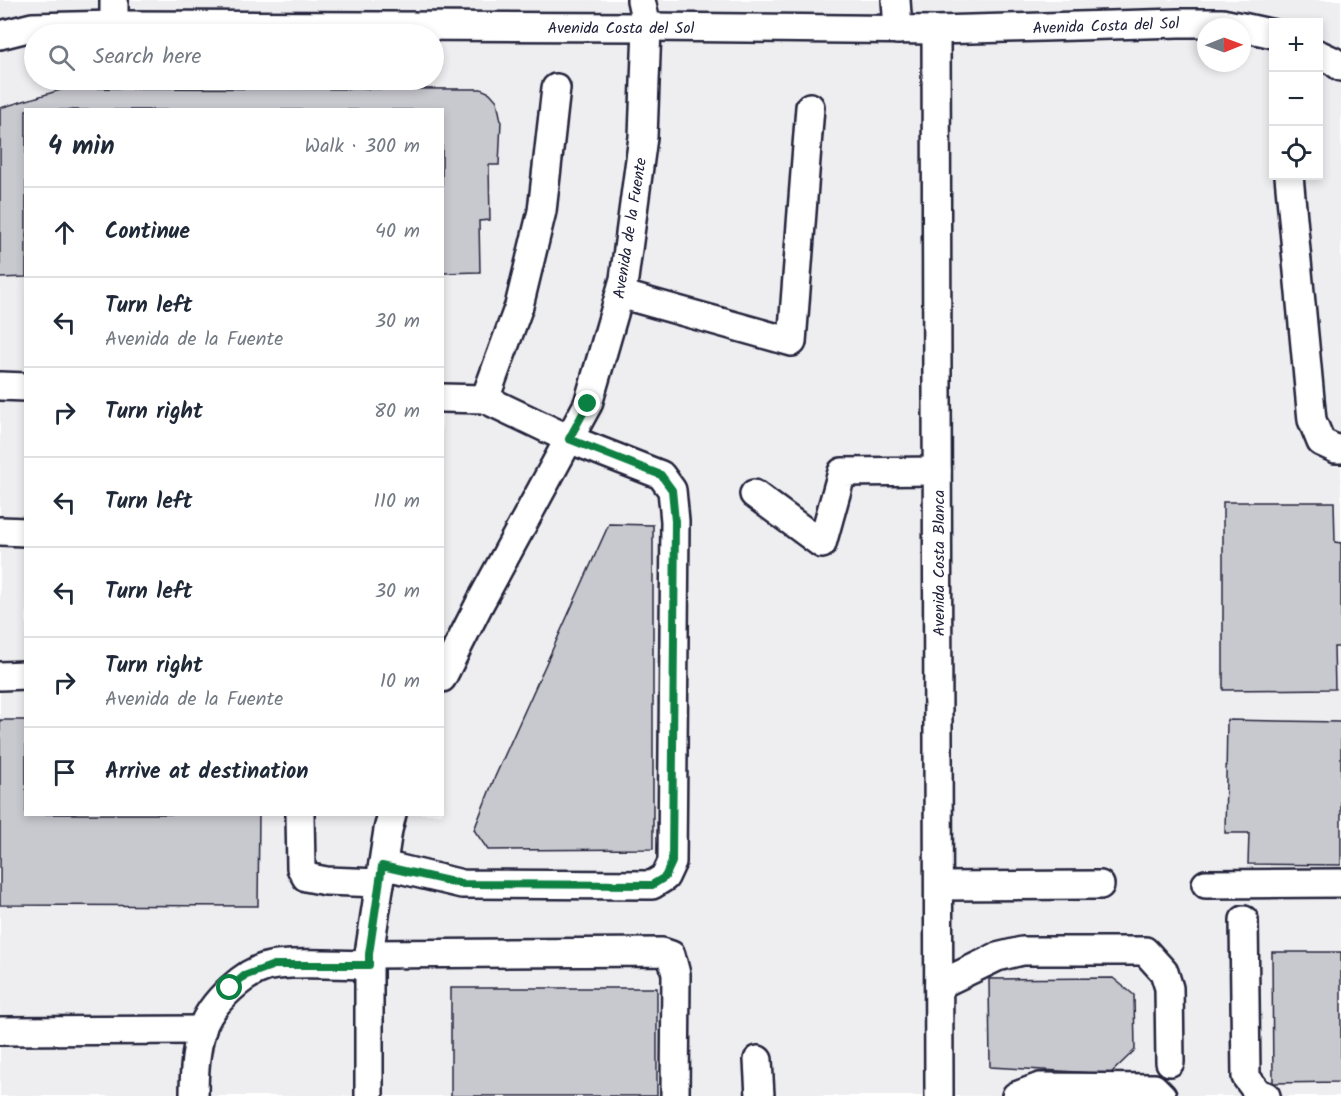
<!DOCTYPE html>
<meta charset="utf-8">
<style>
:root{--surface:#fff;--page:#f6f6f7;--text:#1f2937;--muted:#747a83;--line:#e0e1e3}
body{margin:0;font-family:Kalam,sans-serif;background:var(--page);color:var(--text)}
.controls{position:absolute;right:18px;top:18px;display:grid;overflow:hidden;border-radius:0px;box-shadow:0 3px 9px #0003}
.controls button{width:54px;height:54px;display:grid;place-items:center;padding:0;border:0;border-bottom:2px solid var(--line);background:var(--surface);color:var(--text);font:30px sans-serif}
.compass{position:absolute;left:1197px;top:18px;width:54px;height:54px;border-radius:50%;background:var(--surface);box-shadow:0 3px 9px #0003;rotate:89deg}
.stop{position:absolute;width:18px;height:18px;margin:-14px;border:4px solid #0b8043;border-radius:50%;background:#fff}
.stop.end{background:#0b8043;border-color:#fff;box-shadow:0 2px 6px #0008}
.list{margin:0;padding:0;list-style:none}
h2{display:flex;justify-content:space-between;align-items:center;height:78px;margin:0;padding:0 24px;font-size:26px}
h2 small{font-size:20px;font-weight:400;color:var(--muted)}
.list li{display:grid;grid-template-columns:39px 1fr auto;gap:18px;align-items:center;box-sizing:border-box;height:90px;padding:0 24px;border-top:2px solid var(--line)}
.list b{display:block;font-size:22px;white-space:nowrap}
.list p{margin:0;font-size:20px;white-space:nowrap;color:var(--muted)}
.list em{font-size:20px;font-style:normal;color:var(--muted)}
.icon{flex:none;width:33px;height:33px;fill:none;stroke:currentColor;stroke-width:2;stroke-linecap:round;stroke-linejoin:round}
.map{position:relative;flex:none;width:1341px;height:1096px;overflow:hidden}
.search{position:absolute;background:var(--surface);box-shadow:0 3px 9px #0003;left:24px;top:24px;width:420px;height:66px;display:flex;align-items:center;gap:15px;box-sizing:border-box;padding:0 21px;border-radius:33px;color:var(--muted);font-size:22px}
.panel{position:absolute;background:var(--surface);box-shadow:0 3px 9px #0003;left:24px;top:108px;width:420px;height:708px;border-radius:0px}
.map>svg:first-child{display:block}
</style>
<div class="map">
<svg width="1341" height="1096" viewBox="0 0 1341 1096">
<rect width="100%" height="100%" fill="#fff"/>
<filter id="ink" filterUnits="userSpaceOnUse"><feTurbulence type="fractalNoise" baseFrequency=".0167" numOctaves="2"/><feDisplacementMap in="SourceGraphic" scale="12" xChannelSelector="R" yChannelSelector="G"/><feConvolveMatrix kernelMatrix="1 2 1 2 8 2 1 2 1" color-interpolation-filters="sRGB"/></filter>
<g filter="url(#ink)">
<path fill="#eeeef1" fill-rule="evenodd" d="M 0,0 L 1341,0 L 1341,1096 L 0,1096 ZM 1274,22 L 1318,22 L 1318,176 L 1274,176 ZM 1206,27 L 1242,27 L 1242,63 L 1206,63 ZM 34,34 L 434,34 L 434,80 L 34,80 ZM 26,110 L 442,110 L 442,814 L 26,814 Z"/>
<g fill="#c8c8cf" stroke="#22223b" stroke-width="1.5">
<path d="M 67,88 L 481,89 L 490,93 L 497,101 L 501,121 L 499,165 L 489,165 L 490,220 L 479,221 L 480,272 L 442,273 L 442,110 L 26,110 L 26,277 L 0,278 L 0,108 Z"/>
<path d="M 1223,502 L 1334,502 L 1335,542 L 1341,543 L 1341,647 L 1334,647 L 1335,689 L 1223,690 Z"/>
<path d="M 609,524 L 653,525 L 653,849 L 488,850 L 474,830 L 494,779 Z"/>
<path d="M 0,720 L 26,720 L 26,814 L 259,814 L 258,906 L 0,905 Z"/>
<path d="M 1227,720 L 1341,722 L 1341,865 L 1248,864 L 1249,833 L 1225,833 Z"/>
<path d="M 1272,952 L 1341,952 L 1341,1082 L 1273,1083 Z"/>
<path d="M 1113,978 L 1134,995 L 1135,1050 L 1110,1074 L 990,1067 L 989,979 Z"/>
<rect x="451" y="988" width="206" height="108"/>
</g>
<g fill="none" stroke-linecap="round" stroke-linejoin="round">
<defs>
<g id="minor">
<path d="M 896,0 L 898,30"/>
<path d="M 114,25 L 114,0"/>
<path d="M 1242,27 L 1274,34"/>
<path d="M 936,30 L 939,1096"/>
<path d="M 0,35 L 32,27 L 114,25 L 647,27 L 936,30 L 1179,23 L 1222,23 L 1241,27"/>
<path d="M 1318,54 L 1333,61 L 1341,67"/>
<path d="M 1289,176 L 1312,420 L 1321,442 L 1336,449 L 1341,449"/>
<path d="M 620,294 L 792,342 L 810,107"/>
<path d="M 0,386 L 26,387"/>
<path d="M 442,398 L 485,399 L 519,306 L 542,211 L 556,88"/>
<path d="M 754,494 L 822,544 L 842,472 L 937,471"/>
<path d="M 0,531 L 26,532"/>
<path d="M 0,676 L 26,675"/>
<path d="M 442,678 L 480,603 L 588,404 L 624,279 L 643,137 L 647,27 L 641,0"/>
<path d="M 300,814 L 301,868 L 306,877 L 326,881 L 380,883"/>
<path d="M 383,865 L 462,884 L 652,885 L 665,877 L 672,862 L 675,521 L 672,490 L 661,475 L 569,439 L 485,399"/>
<path d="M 1206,884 L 1341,883"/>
<path d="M 939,886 L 1100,885"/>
<path d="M 1244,920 L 1246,1077 L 1258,1093 L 1266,1096"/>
<path d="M 369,954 L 662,952 L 671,955 L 676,974 L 675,1096"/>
<path d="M 939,985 L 997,957 L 1022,951 L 1145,951 L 1164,972 L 1169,988 L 1170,1062"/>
<path d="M 0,1031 L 202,1030"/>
<path d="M 758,1060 L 760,1096"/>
<path d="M 194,1096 C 194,1074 195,1053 201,1032 C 209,1004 247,967 277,965 C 307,962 339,965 369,965"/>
<path d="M 369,1096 L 369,954 L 388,830 L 392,814"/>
<path d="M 1016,1096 L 1040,1087 L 1154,1088 L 1162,1096"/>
</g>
</defs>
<use href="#minor" stroke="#22223b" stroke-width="32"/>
<use href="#minor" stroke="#fff" stroke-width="27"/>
</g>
</g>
<g fill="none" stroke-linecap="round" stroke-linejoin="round" filter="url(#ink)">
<path stroke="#0b8043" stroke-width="8" d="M 230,988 L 244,976 L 274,965 L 369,965 L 369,954 L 382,866 L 462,884 L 652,885 L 665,877 L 672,862 L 675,521 L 672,490 L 661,475 L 569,439 L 588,404"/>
</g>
<g text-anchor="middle" stroke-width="4.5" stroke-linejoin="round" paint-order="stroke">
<g font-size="16" fill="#22223b" stroke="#fff">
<text transform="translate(1106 25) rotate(-2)" y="6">Avenida Costa del Sol</text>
<text x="621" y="33">Avenida Costa del Sol</text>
<text transform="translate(629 228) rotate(-81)" y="6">Avenida de la Fuente</text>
<text transform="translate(938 563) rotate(-90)" y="6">Avenida Costa Blanca</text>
</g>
</g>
</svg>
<div class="controls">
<button>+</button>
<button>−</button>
<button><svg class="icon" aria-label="locate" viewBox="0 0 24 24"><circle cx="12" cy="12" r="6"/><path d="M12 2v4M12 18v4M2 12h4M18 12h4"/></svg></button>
</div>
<svg class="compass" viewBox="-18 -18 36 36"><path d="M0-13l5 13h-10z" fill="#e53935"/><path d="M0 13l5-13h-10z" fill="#747a83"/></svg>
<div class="stop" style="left:230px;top:988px"></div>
<div class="stop end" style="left:588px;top:404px"></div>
<div class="search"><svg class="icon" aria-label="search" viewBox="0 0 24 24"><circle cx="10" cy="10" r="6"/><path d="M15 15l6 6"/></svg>Search here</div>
<section class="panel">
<h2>4 min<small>Walk · 300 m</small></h2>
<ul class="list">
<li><svg class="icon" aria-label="ahead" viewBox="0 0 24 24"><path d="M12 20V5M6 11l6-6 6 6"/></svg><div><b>Continue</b></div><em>40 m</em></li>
<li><svg class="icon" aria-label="left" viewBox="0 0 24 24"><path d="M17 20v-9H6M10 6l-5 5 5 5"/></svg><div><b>Turn left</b><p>Avenida de la Fuente</p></div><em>30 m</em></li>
<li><svg class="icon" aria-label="right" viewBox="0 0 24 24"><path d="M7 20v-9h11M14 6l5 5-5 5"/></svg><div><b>Turn right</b></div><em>80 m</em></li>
<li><svg class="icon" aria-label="left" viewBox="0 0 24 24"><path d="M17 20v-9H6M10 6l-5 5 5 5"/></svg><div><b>Turn left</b></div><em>110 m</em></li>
<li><svg class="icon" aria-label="left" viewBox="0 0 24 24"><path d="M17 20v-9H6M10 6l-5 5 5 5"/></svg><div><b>Turn left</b></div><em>30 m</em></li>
<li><svg class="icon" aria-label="right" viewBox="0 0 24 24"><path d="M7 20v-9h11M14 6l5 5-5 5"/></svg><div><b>Turn right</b><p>Avenida de la Fuente</p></div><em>10 m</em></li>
<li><svg class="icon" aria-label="arrive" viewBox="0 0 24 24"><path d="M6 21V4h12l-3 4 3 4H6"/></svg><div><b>Arrive at destination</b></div></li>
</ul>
</section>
</div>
